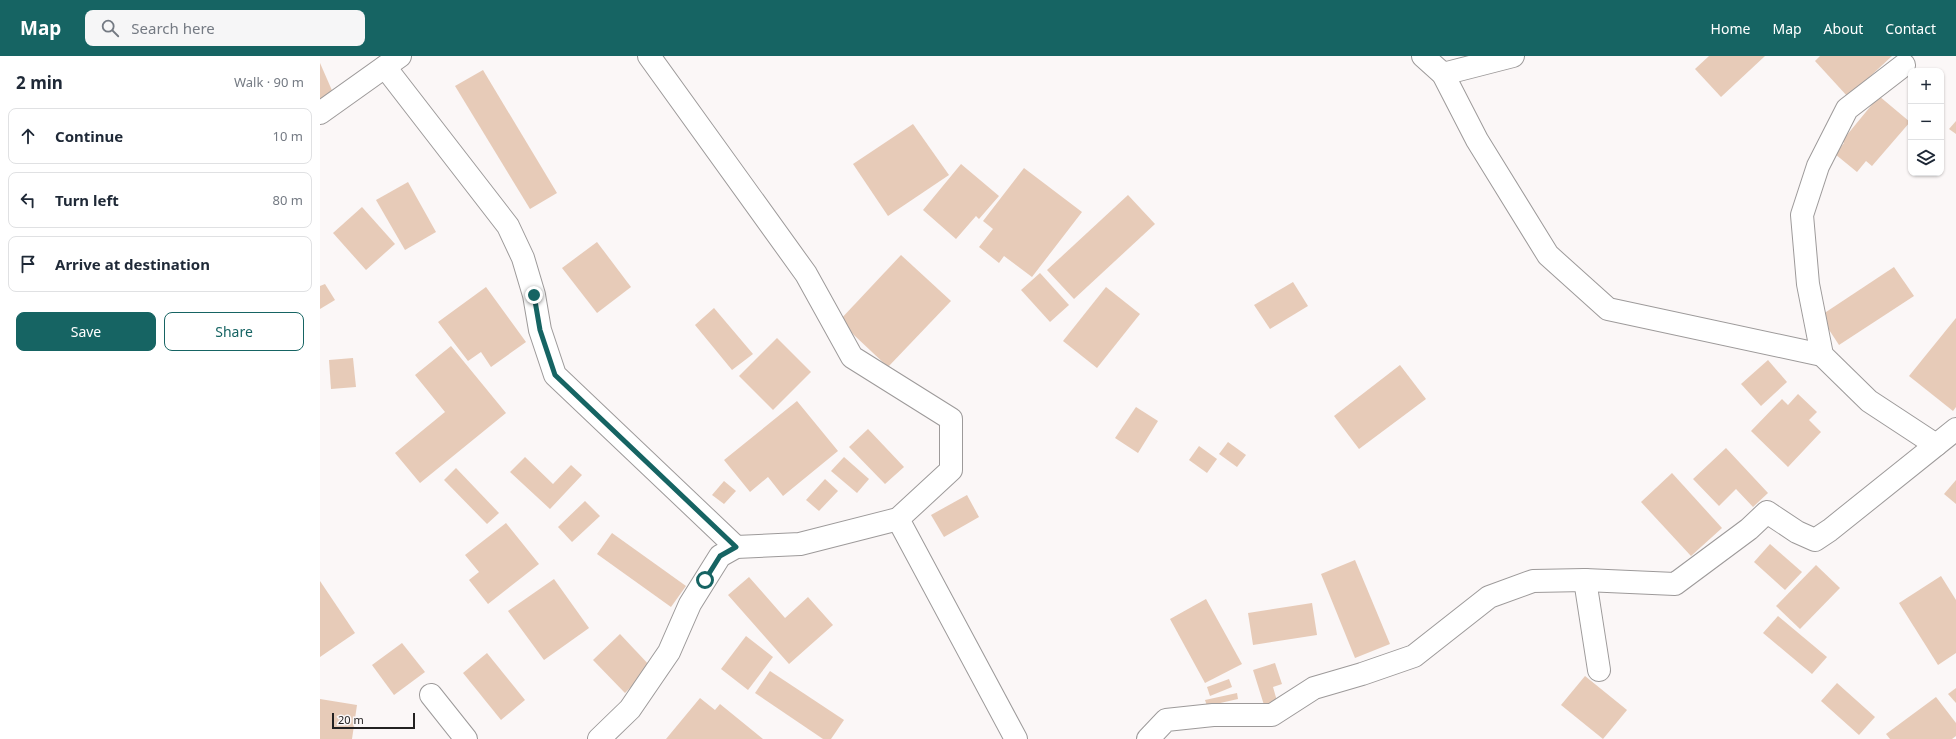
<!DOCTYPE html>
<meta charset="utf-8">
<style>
:root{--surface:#fff;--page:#f6f6f7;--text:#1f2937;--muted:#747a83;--line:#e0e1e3;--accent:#166463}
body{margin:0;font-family:"Noto Sans",sans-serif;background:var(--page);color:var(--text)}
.controls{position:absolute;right:12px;top:12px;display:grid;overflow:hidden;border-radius:8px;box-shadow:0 1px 3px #0004}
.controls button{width:36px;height:36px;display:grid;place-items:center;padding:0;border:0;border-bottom:1px solid var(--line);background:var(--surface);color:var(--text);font:20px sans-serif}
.scale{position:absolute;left:12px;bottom:10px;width:83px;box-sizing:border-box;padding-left:4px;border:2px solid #232121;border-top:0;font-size:11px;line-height:14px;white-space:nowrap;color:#232121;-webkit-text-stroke:3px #fbf7f7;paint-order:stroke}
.stop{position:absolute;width:12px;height:12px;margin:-9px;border:3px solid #166463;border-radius:50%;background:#fff}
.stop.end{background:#166463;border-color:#fff;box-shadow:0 1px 4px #0008}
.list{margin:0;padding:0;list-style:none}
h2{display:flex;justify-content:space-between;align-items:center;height:52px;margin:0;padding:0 16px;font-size:17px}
h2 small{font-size:13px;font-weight:400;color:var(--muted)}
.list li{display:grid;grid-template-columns:26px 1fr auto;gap:12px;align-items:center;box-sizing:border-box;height:56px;margin:0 8px 8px;padding:0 8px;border:1px solid var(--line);border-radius:8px}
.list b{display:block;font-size:15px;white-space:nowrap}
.list em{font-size:13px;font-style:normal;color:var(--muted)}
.actions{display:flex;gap:8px;padding:12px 16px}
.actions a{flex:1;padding:9px 0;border:1px solid var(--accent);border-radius:8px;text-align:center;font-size:14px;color:var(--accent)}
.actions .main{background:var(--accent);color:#fff}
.icon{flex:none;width:22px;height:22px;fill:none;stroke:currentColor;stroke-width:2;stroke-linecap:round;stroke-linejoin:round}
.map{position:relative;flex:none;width:1636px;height:683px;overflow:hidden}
header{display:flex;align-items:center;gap:24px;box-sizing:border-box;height:56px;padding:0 20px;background:var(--accent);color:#fff}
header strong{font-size:19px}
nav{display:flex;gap:22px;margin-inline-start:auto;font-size:14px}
.search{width:280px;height:36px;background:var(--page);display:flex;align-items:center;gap:10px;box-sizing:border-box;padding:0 14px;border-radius:8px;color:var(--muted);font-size:15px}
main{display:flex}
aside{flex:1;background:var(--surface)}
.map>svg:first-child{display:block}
</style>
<header>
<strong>Map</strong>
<div class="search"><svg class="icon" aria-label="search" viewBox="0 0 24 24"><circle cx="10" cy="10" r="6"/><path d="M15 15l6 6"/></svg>Search here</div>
<nav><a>Home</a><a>Map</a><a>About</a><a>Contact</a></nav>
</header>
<main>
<aside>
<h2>2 min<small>Walk · 90 m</small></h2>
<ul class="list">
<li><svg class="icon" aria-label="ahead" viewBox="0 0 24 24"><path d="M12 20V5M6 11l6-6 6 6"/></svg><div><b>Continue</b></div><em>10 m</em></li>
<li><svg class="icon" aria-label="left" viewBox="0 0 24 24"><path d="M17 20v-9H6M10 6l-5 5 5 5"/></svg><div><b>Turn left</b></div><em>80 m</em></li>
<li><svg class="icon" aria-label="arrive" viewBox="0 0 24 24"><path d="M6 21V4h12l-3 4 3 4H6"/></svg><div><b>Arrive at destination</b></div></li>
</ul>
<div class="actions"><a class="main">Save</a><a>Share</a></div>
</aside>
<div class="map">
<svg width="1636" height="683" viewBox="0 0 1636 683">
<rect width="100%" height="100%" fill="#fbf7f7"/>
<g fill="#e7cbb8">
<path d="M 1389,0 L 1445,0 L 1401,41 L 1375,13 Z"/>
<path d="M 1500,0 L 1572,0 L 1528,41 L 1495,5 Z"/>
<path d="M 0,7 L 14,39 L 0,45 Z"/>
<path d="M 163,14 L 237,137 L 210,153 L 135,30 Z"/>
<path d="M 1559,40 L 1590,66 L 1552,110 L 1546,105 L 1537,116 L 1515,98 L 1524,87 L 1522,85 Z"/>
<path d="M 1636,65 L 1636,78 L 1629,73 Z"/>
<path d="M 593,68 L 629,119 L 568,160 L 533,108 Z"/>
<path d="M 641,108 L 679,140 L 659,163 L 656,160 L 636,183 L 603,154 Z"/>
<path d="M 704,112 L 762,156 L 712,221 L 684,200 L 679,207 L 659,191 L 673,173 L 663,165 Z"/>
<path d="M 88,126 L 116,176 L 85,194 L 56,144 Z"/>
<path d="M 808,139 L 835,168 L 754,243 L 727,214 Z"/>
<path d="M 42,151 L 75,188 L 46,214 L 13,177 Z"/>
<path d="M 277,186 L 311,231 L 277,257 L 242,212 Z"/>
<path d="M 581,199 L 631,245 L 568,311 L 519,265 Z"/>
<path d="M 1574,211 L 1594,240 L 1519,289 L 1500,260 Z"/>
<path d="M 720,217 L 749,249 L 730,266 L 701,234 Z"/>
<path d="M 973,226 L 988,250 L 950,273 L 934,249 Z"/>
<path d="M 5,228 L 15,244 L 0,253 L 0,230 Z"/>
<path d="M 166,231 L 206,286 L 171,311 L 161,296 L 148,305 L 118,266 Z"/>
<path d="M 786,231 L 820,258 L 777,312 L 743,285 Z"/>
<path d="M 394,252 L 433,298 L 412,314 L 375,269 Z"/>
<path d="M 1636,262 L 1636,351 L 1633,355 L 1589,320 Z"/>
<path d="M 457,282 L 491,316 L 453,354 L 419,320 Z"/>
<path d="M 131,290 L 186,357 L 100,427 L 75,397 L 125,356 L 95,319 Z"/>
<path d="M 33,302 L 36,331 L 11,333 L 9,304 Z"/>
<path d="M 1448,304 L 1467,326 L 1441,350 L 1421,328 Z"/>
<path d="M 1080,309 L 1106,343 L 1039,393 L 1014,360 Z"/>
<path d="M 1478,338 L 1497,356 L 1489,364 L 1501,376 L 1468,411 L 1431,375 L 1462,343 L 1468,349 Z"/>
<path d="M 477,345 L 518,395 L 463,440 L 448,421 L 430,436 L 404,404 Z"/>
<path d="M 816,351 L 838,365 L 818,397 L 795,382 Z"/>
<path d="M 548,373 L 584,411 L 565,428 L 529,391 Z"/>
<path d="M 908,386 L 926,399 L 917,411 L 899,398 Z"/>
<path d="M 879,390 L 897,403 L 887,417 L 869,404 Z"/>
<path d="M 1406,392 L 1448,437 L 1433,451 L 1416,433 L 1399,450 L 1373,423 Z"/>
<path d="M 205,401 L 233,428 L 251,409 L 262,419 L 230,453 L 190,416 Z"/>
<path d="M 524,401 L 549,423 L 537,437 L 511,415 Z"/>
<path d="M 136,412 L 179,457 L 167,468 L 124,424 Z"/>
<path d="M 1352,417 L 1402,472 L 1371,500 L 1321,446 Z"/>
<path d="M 505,423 L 518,435 L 499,455 L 486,444 Z"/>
<path d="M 1636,424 L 1636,448 L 1624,438 Z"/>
<path d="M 404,425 L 416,435 L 404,448 L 392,439 Z"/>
<path d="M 647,439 L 659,461 L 624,481 L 611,459 Z"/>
<path d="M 265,445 L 280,460 L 252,486 L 238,471 Z"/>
<path d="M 186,467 L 219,508 L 168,548 L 149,524 L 159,516 L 145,499 Z"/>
<path d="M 292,477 L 366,530 L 351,551 L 277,498 Z"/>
<path d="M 1450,488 L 1482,516 L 1465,534 L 1434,506 Z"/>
<path d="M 1035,504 L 1070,588 L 1035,602 L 1001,518 Z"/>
<path d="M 1496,509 L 1520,532 L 1480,573 L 1456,550 Z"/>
<path d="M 1621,520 L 1636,544 L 1636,597 L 1618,609 L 1579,547 Z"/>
<path d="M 429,521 L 465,562 L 488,541 L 513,569 L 469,608 L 408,539 Z"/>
<path d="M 234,523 L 269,572 L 224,604 L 188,555 Z"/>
<path d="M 0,525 L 35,577 L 0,601 Z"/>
<path d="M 886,543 L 922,608 L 885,627 L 850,563 Z"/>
<path d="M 992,547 L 997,579 L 933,589 L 928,557 Z"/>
<path d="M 1458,560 L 1507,601 L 1492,618 L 1443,577 Z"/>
<path d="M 300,578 L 331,611 L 305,637 L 273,604 Z"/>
<path d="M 426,580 L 453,601 L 428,634 L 401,613 Z"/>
<path d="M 82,587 L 105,616 L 74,639 L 52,609 Z"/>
<path d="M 167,597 L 205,644 L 181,664 L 143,617 Z"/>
<path d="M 955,607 L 962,628 L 953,631 L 957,645 L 944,649 L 933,614 Z"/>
<path d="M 450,615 L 524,664 L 511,683 L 503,683 L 435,637 Z"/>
<path d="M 1265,620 L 1307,654 L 1283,683 L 1241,649 Z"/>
<path d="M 909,623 L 912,631 L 890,640 L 887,631 Z"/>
<path d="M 1517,627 L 1555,661 L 1539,679 L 1501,645 Z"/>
<path d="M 1636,632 L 1636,647 L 1628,638 Z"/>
<path d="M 917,637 L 918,643 L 887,650 L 885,644 Z"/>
<path d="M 1616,641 L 1636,667 L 1636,680 L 1632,683 L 1570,683 L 1566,678 Z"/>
<path d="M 380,642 L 395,654 L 400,648 L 443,683 L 346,683 Z"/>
<path d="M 0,643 L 37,649 L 32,683 L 0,683 Z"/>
</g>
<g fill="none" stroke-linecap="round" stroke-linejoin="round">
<defs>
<g id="street">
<path d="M 1103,0 L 1123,18 L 1157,84 L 1228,199 L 1288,253 L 1502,299"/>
<path d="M 1584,9 L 1527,53 L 1498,110 L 1482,159 L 1488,228 L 1502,299 L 1549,345 L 1616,389"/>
<path d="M 65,11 L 188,170 L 203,202 L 214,239 L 220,274 L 235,319 L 416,491"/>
<path d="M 1123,18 L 1193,0"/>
<path d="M 0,57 L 80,0"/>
<path d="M 578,463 L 696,683"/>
<path d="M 1265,524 L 1279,614"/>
<path d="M 111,639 L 146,683"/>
<path d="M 279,683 L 310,653 L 349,596 L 370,548 L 400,500 L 416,491 L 480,488 L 578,463 L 631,414 L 631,363 L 532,301 L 486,218 L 329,0"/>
<path d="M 828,683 L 846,664 L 893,659 L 952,659 L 994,632 L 1042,618 L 1094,600 L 1169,541 L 1213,525 L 1265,524 L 1355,528 L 1429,473 L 1447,456 L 1477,476 L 1495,484 L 1510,474 L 1636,373"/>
</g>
</defs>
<use href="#street" stroke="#9d9a9a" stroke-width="24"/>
<use href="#street" stroke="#fff" stroke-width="22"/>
</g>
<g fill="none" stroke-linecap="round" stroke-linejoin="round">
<path stroke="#166463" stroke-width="5" d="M 214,239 L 220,274 L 235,319 L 416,491 L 400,500 L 385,524"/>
</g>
</svg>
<div class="controls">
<button>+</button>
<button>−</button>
<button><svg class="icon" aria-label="layers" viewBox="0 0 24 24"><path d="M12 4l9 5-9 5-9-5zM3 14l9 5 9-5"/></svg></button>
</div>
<div class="scale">20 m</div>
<div class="stop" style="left:385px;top:524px"></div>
<div class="stop end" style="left:214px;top:239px"></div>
</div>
</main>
